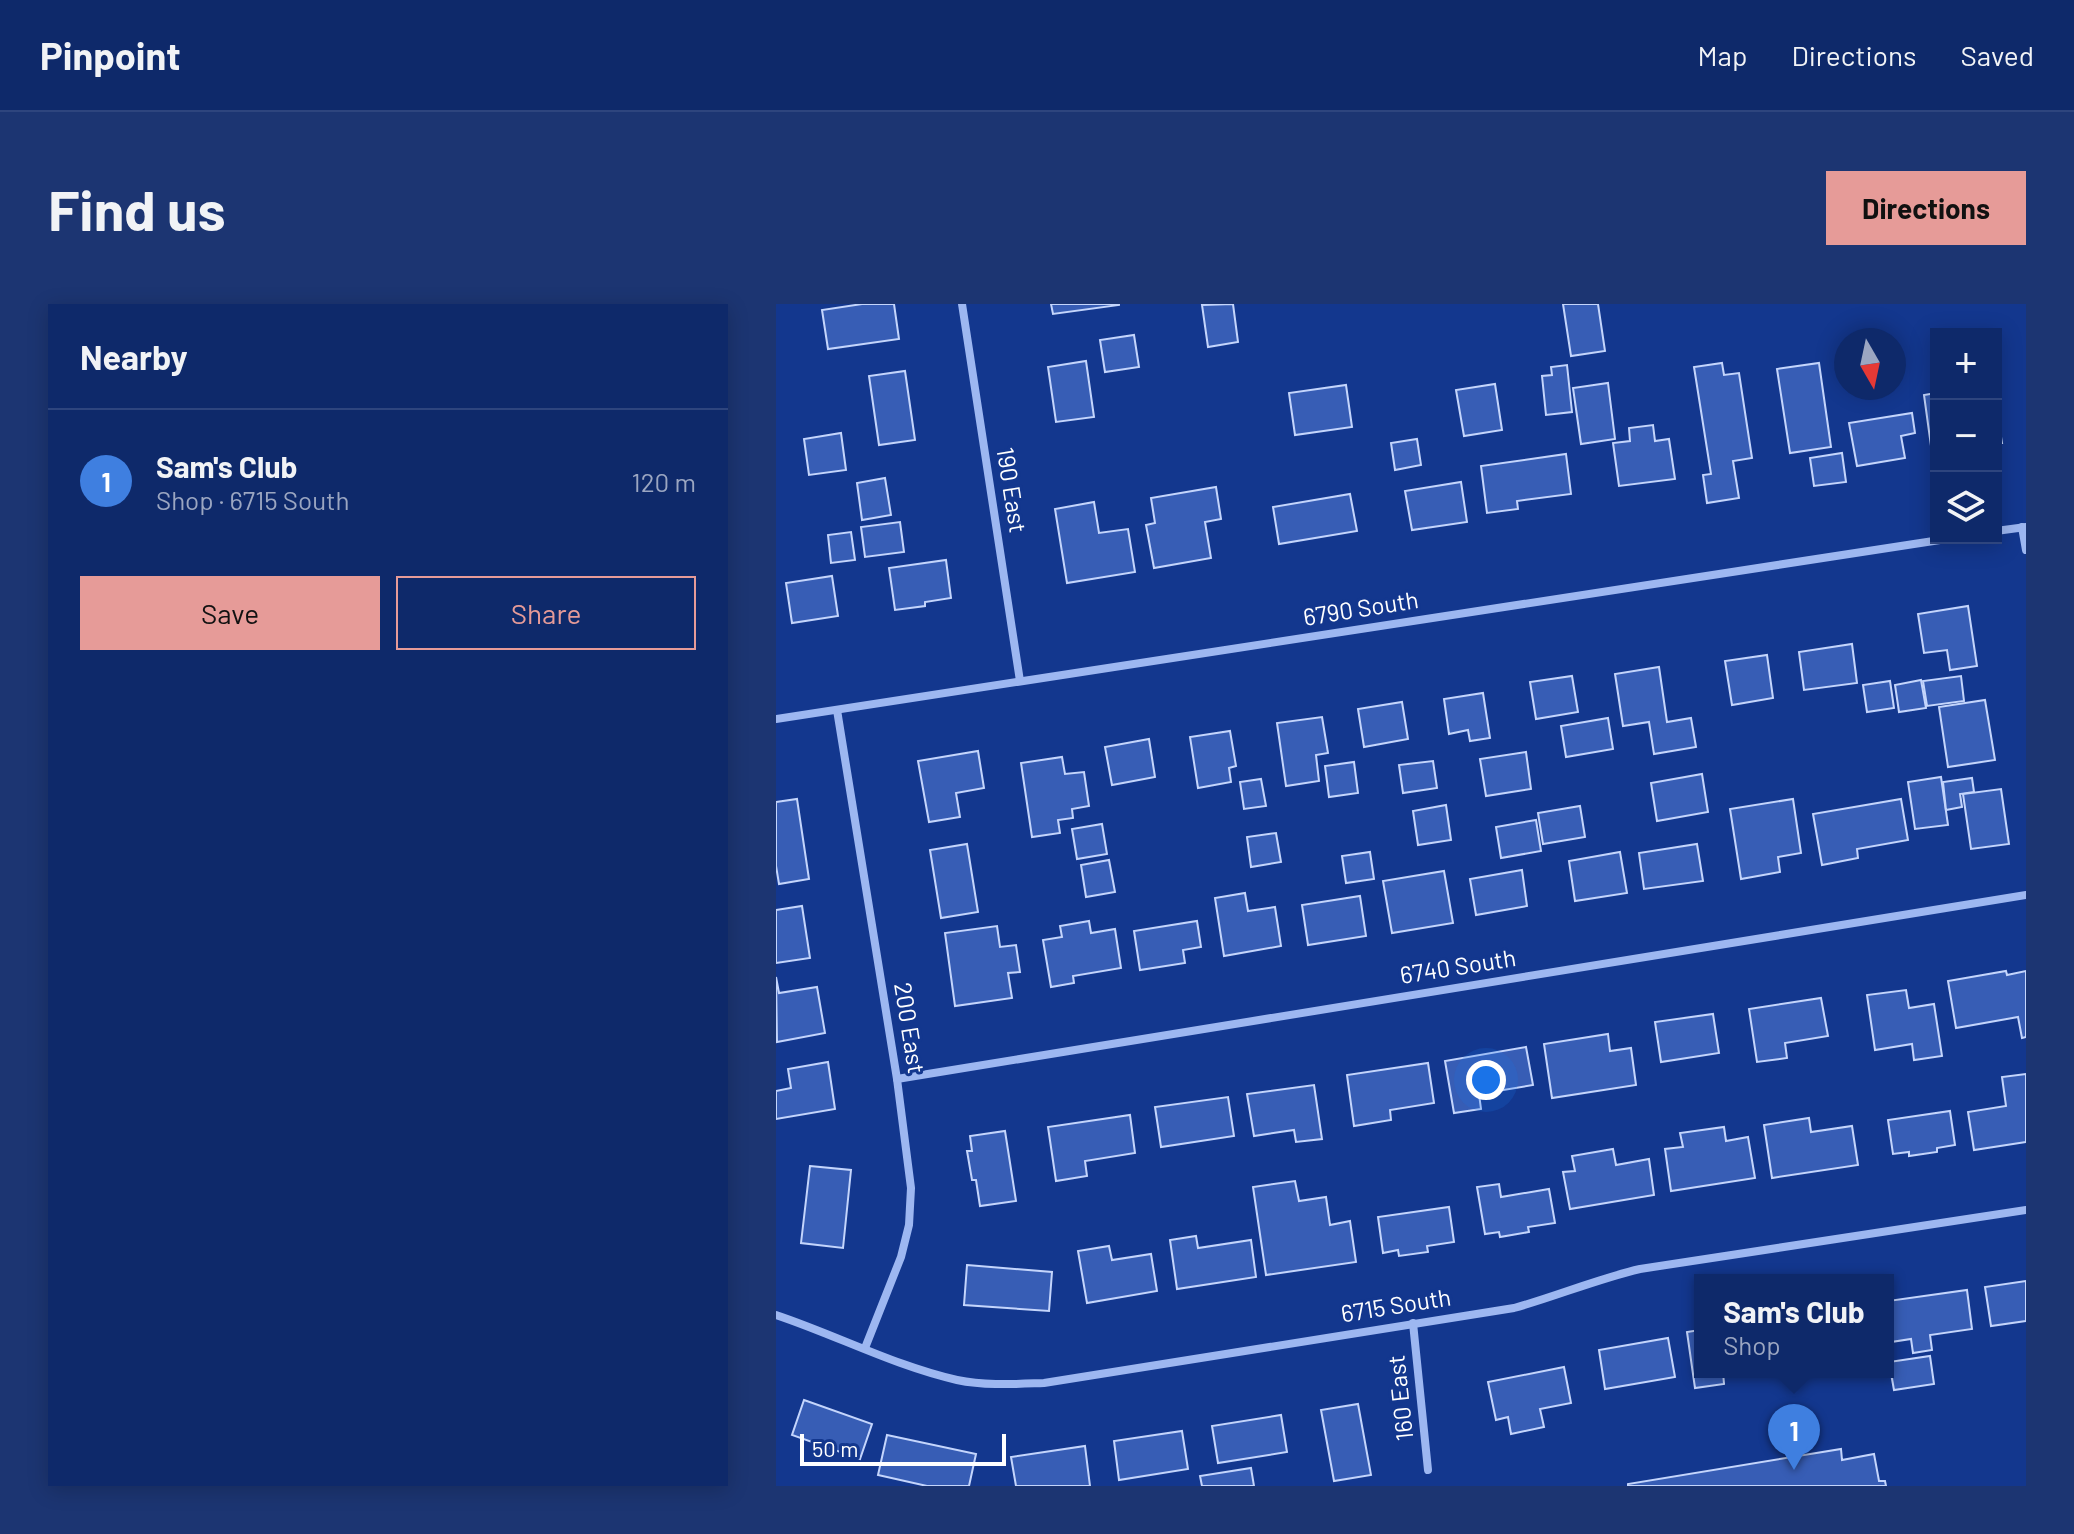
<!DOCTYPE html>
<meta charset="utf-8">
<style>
:root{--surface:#0e296a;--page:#1c3572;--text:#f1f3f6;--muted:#9ba6c1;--line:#2e457e;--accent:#e69b98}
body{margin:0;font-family:Barlow,sans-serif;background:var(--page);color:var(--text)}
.controls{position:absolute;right:24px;top:24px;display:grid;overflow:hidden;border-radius:0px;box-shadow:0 4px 20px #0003}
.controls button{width:72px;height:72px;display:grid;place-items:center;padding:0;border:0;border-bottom:2px solid var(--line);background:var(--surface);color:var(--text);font:40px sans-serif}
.compass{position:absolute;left:1058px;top:24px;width:72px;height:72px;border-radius:50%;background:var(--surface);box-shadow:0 4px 20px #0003;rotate:171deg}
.scale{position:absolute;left:24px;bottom:20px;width:206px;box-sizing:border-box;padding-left:8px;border:4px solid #fff;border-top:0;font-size:22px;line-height:28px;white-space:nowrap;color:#fff;-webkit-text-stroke:6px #13378e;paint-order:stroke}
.you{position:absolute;left:710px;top:776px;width:28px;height:28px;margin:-20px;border:6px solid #fff;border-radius:50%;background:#1a73e8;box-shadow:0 0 0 12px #1a73e833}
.badge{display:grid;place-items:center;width:52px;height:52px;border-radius:50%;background:var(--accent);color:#fff;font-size:26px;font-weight:700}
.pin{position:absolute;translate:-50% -66px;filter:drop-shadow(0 2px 4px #0008)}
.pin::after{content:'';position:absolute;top:42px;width:28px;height:24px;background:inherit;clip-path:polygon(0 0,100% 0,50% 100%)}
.popup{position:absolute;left:918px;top:970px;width:200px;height:104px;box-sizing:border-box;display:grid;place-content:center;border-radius:0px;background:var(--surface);filter:drop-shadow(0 2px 6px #0005);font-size:26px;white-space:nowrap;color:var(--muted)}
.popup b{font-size:30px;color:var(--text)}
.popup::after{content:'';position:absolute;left:50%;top:100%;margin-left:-16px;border:16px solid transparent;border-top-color:var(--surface)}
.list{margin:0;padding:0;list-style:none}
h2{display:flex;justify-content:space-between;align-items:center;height:104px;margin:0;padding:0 32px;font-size:34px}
h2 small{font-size:26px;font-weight:400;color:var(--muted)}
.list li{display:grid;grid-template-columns:52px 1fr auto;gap:24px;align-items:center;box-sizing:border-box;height:144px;padding:0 32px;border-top:2px solid var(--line)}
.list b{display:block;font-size:30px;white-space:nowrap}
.list p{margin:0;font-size:26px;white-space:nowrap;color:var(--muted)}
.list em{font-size:26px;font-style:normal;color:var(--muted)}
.actions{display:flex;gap:16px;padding:24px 32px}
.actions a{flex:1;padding:18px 0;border:2px solid var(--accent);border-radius:0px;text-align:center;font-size:28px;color:var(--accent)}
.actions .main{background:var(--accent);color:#111}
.icon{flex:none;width:44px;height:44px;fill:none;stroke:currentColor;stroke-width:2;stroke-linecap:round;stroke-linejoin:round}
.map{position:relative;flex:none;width:1250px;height:1182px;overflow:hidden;border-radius:0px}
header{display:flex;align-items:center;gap:48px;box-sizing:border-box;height:112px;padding:0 40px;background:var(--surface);border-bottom:2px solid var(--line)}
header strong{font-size:38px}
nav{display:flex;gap:44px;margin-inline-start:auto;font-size:28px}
.intro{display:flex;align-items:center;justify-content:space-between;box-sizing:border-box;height:192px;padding:0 48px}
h1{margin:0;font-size:56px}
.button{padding:20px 36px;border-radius:0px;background:var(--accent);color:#111;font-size:28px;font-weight:700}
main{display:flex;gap:48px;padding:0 48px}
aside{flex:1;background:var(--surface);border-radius:0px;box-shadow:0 4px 20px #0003}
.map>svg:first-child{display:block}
</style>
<header>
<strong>Pinpoint</strong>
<nav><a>Map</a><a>Directions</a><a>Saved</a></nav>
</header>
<div class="intro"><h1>Find us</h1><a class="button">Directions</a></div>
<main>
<aside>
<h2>Nearby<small></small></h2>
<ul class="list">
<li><span class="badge" style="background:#3f7fe0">1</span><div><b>Sam's Club</b><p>Shop · 6715 South</p></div><em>120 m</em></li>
</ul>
<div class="actions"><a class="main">Save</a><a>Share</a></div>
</aside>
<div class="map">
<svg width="1250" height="1182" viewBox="0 0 1250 1182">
<rect width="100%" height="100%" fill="#13378e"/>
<g fill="#375db5" stroke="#c4d5fc" stroke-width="2">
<path d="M 86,0 L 118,0 L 123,35 L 52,45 L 46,6 Z"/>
<path d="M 275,0 L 343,0 L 343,1 L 277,10 Z"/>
<path d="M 457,0 L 462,38 L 432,43 L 426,1 Z"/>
<path d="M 787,0 L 822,0 L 829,47 L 795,52 Z"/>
<path d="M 358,31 L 363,63 L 329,68 L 324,36 Z"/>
<path d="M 310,57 L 318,113 L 280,118 L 272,63 Z"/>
<path d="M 946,59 L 948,71 L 963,69 L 976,154 L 957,157 L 963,194 L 931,199 L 927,171 L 935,170 L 918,63 Z"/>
<path d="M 1043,59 L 1055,143 L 1014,149 L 1001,65 Z"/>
<path d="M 791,61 L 796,108 L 770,111 L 766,72 L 776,71 L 775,63 Z"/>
<path d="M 129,67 L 139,136 L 103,141 L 93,72 Z"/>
<path d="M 832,79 L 839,135 L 805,140 L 797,84 Z"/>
<path d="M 719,80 L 726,126 L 688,132 L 680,86 Z"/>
<path d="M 570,81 L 576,123 L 519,131 L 513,89 Z"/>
<path d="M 1160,89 L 1160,171 L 1159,171 L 1148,91 Z"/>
<path d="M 1220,102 L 1226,139 L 1220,139 Z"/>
<path d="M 1136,109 L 1139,129 L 1125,132 L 1129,154 L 1081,162 L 1073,119 Z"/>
<path d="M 877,121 L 879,137 L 893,135 L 899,175 L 843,182 L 837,139 L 854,137 L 853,124 Z"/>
<path d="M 65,129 L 70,166 L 33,171 L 28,135 Z"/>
<path d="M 641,135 L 645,161 L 619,166 L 615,139 Z"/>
<path d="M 1066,149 L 1070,178 L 1038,182 L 1034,154 Z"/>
<path d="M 790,150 L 795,190 L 741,197 L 742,205 L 711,209 L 705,162 Z"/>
<path d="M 109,174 L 115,211 L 86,216 L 81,179 Z"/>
<path d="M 685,178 L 691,218 L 636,226 L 629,187 Z"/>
<path d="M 440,183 L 445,215 L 429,218 L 435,254 L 378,264 L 370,221 L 379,219 L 375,194 Z"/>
<path d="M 574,190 L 581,227 L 503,240 L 497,203 Z"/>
<path d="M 318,198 L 323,229 L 352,225 L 359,268 L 291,279 L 279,205 Z"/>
<path d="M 124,218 L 128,248 L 89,253 L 85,223 Z"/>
<path d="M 75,228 L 79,256 L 55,259 L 52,231 Z"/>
<path d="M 170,256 L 175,294 L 149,298 L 149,302 L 119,306 L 113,264 Z"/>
<path d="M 56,272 L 62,312 L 16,319 L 10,279 Z"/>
<path d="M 1192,302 L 1201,362 L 1174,366 L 1171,346 L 1148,349 L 1142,310 Z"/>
<path d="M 1076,340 L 1081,379 L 1028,386 L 1023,348 Z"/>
<path d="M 991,351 L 997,394 L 956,401 L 949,357 Z"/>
<path d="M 883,363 L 891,418 L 915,414 L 920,443 L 878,450 L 873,418 L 847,422 L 839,370 Z"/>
<path d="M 796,372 L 802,408 L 760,415 L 754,378 Z"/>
<path d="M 1185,372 L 1188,397 L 1151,402 L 1147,377 Z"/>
<path d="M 1145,376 L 1150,404 L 1123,408 L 1119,381 Z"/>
<path d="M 1114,377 L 1118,404 L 1091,408 L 1087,381 Z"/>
<path d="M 707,389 L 714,434 L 694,437 L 692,426 L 673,430 L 668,395 Z"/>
<path d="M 1209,396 L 1219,456 L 1172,463 L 1163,403 Z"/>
<path d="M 626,398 L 632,435 L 588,443 L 582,405 Z"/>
<path d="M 546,413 L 552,449 L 540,451 L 543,477 L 510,482 L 501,419 Z"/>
<path d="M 832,414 L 837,445 L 790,453 L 785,422 Z"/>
<path d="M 454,427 L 460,462 L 453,464 L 455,478 L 422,484 L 414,433 Z"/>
<path d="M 373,435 L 379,473 L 336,481 L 329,443 Z"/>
<path d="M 202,447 L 208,484 L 180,489 L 184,513 L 153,518 L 142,457 Z"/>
<path d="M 750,448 L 755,485 L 710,492 L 704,455 Z"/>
<path d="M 286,453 L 289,470 L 308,468 L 313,502 L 296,505 L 297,514 L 282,516 L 284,529 L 256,533 L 245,459 Z"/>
<path d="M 657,457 L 661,484 L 627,489 L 623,461 Z"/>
<path d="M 578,458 L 582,489 L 553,493 L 549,462 Z"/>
<path d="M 926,470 L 932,508 L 881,517 L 875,479 Z"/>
<path d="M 1165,473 L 1172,521 L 1139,525 L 1132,478 Z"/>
<path d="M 1196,474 L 1198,488 L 1184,490 L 1186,503 L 1170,506 L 1167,478 Z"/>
<path d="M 485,475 L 490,502 L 468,505 L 464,478 Z"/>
<path d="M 1225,485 L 1233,540 L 1195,545 L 1187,490 Z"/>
<path d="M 21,495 L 33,575 L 3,580 L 0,562 L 0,498 Z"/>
<path d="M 1017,495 L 1025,549 L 1002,553 L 1004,568 L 965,575 L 954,505 Z"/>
<path d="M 1125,495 L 1132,536 L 1081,545 L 1082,554 L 1046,561 L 1037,510 Z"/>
<path d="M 670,501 L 675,536 L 642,541 L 637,507 Z"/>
<path d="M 804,502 L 809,533 L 767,540 L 762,509 Z"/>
<path d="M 760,516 L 765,547 L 725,554 L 720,523 Z"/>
<path d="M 326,520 L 331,550 L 301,555 L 296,525 Z"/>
<path d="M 500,529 L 505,558 L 475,563 L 471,533 Z"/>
<path d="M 191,540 L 202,608 L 165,614 L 154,546 Z"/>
<path d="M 921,540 L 927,577 L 868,585 L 863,549 Z"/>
<path d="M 594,548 L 598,575 L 570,579 L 566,552 Z"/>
<path d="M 844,548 L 851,589 L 799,597 L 793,557 Z"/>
<path d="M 333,556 L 339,588 L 310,593 L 305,561 Z"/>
<path d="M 746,566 L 751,602 L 700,611 L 694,575 Z"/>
<path d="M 668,567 L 677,619 L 616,629 L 607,577 Z"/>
<path d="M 469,589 L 472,607 L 499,603 L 505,642 L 448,652 L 439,594 Z"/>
<path d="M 584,592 L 590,632 L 532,641 L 526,601 Z"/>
<path d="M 26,602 L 34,654 L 0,659 L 0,606 Z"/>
<path d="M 313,617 L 315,629 L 339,625 L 345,664 L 297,672 L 298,679 L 275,683 L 267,636 L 286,633 L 284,622 Z"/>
<path d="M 421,617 L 425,643 L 407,646 L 409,659 L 364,666 L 358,627 Z"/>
<path d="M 221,622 L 224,643 L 240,641 L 244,668 L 232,669 L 236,694 L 179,702 L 169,629 Z"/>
<path d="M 1230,667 L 1231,671 L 1250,667 L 1250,733 L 1246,734 L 1242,713 L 1180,724 L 1172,677 Z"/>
<path d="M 0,673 L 3,689 L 41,683 L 49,729 L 1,738 Z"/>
<path d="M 1130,686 L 1133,704 L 1158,700 L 1166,752 L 1138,756 L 1136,740 L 1099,746 L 1091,691 Z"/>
<path d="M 1045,694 L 1052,732 L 1009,739 L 1011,754 L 981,758 L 973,705 Z"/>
<path d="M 937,710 L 943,749 L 885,758 L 879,718 Z"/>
<path d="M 832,730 L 834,747 L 855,744 L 860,781 L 776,794 L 768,740 Z"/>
<path d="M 750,743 L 757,781 L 703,790 L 705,805 L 678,809 L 669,757 Z"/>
<path d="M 52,758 L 59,805 L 0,815 L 0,787 L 15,784 L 12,765 Z"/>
<path d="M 652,759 L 658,799 L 614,806 L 615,816 L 578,822 L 571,771 Z"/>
<path d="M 1250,770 L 1250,838 L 1198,846 L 1192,808 L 1230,802 L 1226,773 Z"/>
<path d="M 538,781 L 546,835 L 520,838 L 518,826 L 478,832 L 471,790 Z"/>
<path d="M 452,793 L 458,832 L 385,843 L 379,803 Z"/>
<path d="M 1174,807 L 1179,841 L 1161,844 L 1161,848 L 1133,852 L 1133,848 L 1117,850 L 1112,816 Z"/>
<path d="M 354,811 L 359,849 L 309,857 L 311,872 L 280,877 L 272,823 Z"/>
<path d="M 1033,814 L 1035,828 L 1076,822 L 1082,861 L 996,874 L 988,821 Z"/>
<path d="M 948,823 L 950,837 L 972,833 L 979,874 L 895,887 L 889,845 L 907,843 L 904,829 Z"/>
<path d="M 229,827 L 240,897 L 204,902 L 200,876 L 196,876 L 191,847 L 196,847 L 194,832 Z"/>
<path d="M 837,845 L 840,861 L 873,855 L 878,891 L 794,905 L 787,868 L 799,867 L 796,852 Z"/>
<path d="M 34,862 L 75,866 L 67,944 L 25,939 Z"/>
<path d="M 519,877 L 523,897 L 550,893 L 554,921 L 574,917 L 580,958 L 490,971 L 477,883 Z"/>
<path d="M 723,880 L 725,893 L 773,885 L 779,919 L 752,923 L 753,928 L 724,933 L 723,928 L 709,930 L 701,883 Z"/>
<path d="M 673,903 L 678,938 L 651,942 L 652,948 L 623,952 L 622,946 L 607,949 L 602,913 Z"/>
<path d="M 420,932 L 422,944 L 475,936 L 480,973 L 401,985 L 394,936 Z"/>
<path d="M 333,942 L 336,956 L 375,950 L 381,987 L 311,999 L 302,947 Z"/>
<path d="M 191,961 L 276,968 L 273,1007 L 188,1001 Z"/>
<path d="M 1250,977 L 1250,1017 L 1215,1022 L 1209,983 Z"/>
<path d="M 1191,986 L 1196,1025 L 1154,1031 L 1156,1046 L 1137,1049 L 1135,1035 L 1115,1038 L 1112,997 Z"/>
<path d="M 924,1026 L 924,1068 L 947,1068 L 948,1080 L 919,1084 L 911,1028 Z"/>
<path d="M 892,1034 L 899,1073 L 829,1085 L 823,1046 Z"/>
<path d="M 1154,1052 L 1158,1080 L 1118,1086 L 1113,1058 Z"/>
<path d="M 788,1063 L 795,1099 L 764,1105 L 768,1123 L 735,1130 L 732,1113 L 720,1116 L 712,1078 Z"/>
<path d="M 28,1096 L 96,1120 L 84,1155 L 16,1131 Z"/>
<path d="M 582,1100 L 595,1171 L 558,1177 L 545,1106 Z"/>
<path d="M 505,1111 L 511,1148 L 442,1159 L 436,1122 Z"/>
<path d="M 406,1127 L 412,1165 L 343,1176 L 338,1137 Z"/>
<path d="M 111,1131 L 200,1150 L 193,1182 L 151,1182 L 102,1171 Z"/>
<path d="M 309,1142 L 314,1182 L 240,1182 L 235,1153 Z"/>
<path d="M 1065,1145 L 1066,1156 L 1098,1150 L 1103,1177 L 1109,1177 L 1110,1182 L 852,1182 L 852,1180 Z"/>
<path d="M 475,1164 L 478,1182 L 426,1182 L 424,1172 Z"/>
</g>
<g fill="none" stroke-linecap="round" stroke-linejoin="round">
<g stroke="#9db7f1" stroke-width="8">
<path d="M 186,0 L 244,377"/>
<path d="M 1246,223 L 1250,246"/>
<path d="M 1220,227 L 1250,223"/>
<path d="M 61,406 L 121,775 L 135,884 L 133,921 L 125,953 L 89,1044"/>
<path d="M 0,415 L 1177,234"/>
<path d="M 121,775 L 1250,591"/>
<path d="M 0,1011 C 60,1031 119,1062 181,1076 C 210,1082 239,1080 268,1079 L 738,1004 C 781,992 821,975 864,965 L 1250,906"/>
<path d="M 637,1019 L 652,1166"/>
</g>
</g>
<g text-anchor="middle" stroke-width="6" stroke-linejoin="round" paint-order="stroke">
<g font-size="24" fill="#fff" stroke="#13378e">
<text transform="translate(235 186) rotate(81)" y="8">190 East</text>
<text transform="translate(585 305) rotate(-9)" y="8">6790 South</text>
<text transform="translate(682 663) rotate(-9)" y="8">6740 South</text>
<text transform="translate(133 724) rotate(81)" y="8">200 East</text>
<text transform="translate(620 1002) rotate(-9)" y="8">6715 South</text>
<text transform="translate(625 1094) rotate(-96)" y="8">160 East</text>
</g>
</g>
</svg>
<div class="controls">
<button>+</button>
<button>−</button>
<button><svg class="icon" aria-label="layers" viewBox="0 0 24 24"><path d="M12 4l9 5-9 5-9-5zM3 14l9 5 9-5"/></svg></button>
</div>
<svg class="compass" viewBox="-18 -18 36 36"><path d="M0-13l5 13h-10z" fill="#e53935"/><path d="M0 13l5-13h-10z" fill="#9ba6c1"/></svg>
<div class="scale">50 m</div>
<div class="you"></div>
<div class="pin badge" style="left:1018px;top:1166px;background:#3f7fe0">1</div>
<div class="popup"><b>Sam's Club</b>Shop</div>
</div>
</main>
